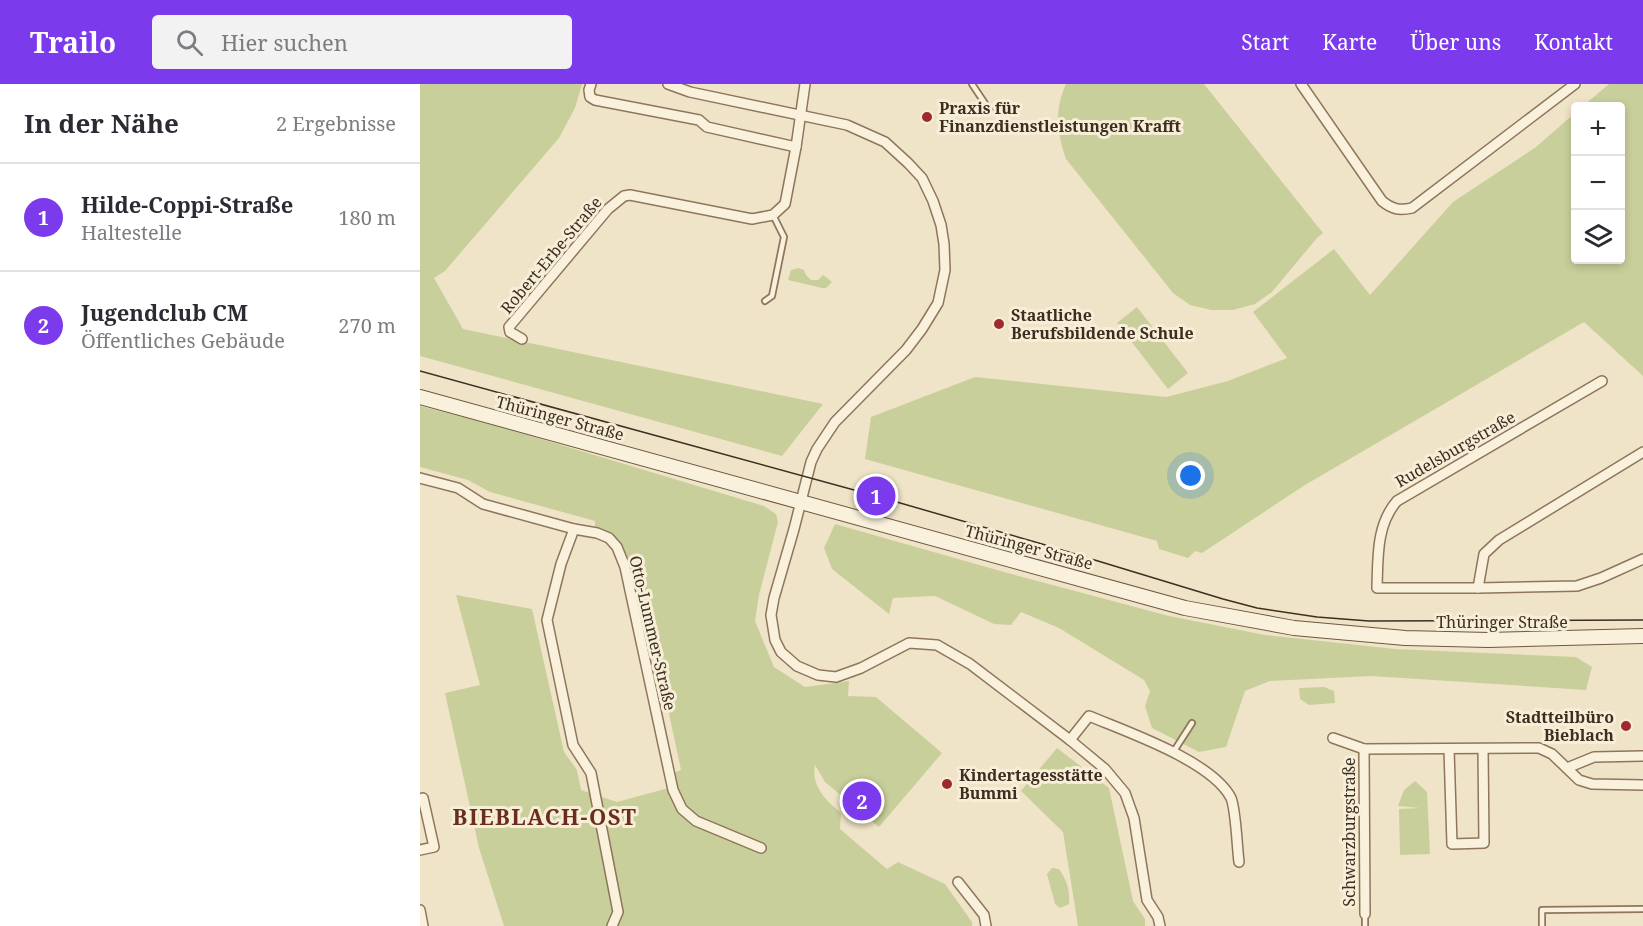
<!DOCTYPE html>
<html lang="de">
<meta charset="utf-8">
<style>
:root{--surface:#fff;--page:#f2f2f3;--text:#2b2b33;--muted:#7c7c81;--line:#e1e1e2;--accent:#7c3aed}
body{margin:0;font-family:"Noto Serif",serif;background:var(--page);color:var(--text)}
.controls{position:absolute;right:18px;top:18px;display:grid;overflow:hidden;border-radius:6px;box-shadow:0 3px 9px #0003}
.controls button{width:54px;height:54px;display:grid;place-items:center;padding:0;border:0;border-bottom:2px solid var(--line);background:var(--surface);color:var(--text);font:30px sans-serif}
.you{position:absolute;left:771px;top:392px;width:21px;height:21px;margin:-15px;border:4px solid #fff;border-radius:50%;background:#1a73e8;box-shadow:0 0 0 9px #1a73e833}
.badge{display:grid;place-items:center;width:39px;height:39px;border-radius:50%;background:var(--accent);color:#fff;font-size:20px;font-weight:700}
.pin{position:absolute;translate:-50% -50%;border:3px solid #fff;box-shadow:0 2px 6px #0006}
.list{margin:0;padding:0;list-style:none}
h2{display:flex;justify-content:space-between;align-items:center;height:78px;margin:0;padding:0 24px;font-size:26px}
h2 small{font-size:20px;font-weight:400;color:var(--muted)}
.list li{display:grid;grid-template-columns:39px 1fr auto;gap:18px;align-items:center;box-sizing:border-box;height:108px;padding:0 24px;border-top:2px solid var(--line)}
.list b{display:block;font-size:22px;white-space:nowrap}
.list p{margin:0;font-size:20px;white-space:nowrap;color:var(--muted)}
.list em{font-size:20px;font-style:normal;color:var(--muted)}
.icon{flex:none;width:33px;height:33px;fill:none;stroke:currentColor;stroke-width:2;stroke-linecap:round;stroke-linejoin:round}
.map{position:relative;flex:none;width:1223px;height:842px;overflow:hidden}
header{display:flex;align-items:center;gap:36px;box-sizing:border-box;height:84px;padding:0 30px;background:var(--accent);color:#fff}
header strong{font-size:28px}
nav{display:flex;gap:33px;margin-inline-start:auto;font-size:21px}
.search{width:420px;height:54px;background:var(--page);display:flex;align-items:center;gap:15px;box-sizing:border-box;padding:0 21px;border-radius:6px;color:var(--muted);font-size:22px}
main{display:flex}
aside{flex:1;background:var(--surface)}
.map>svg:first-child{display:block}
</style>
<header>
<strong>Trailo</strong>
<div class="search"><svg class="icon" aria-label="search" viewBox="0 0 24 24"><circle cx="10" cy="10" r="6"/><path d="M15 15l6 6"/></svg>Hier suchen</div>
<nav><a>Start</a><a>Karte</a><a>Über uns</a><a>Kontakt</a></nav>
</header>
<main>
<aside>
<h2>In der Nähe<small>2 Ergebnisse</small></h2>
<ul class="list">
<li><span class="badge">1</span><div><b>Hilde-Coppi-Straße</b><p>Haltestelle</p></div><em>180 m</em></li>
<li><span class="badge">2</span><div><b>Jugendclub CM</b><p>Öffentliches Gebäude</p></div><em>270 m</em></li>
</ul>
</aside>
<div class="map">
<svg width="1223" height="842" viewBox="0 0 1223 842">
<rect width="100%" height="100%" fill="#f0e4c8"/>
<g fill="#c9cf9b">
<path d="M 0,0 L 162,0 L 155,24 L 139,54 L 25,187 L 14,194 L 43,245 L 403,320 L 362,372 L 0,272 Z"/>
<path d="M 646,0 L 784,0 L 903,149 L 897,154 L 852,208 L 835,220 L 813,226 L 791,226 L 770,221 L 753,209 L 646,75 C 637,49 634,26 646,0 Z"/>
<path d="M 1189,0 L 1223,0 L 1223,292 L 1164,238 L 885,401 L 782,469 L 775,467 L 768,474 L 739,465 L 737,457 L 445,375 L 451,333 L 555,293 L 746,313 L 808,297 L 867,274 L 833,228 L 914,165 L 950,211 L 1033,118 L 1116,63 L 1155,29 L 1156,176 L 1200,176 L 1200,22 L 1163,22 Z"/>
<path d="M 378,184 L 384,186 L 386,191 L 391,196 L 398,196 L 403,191 L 412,198 L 406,204 L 402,204 L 368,196 L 371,186 Z"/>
<path d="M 717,223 L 768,289 L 748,305 L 697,239 Z"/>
<path d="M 0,322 L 75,341 L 344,422 L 356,430 L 358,438 L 339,511 L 335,537 L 354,583 L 385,603 L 429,597 L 428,612 L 456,613 L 522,669 L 459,743 L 405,698 L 395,681 C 391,703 406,716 421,729 L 420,745 L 467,785 L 478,778 L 525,800 L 552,838 L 552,842 L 84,842 L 59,764 L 25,609 L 60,601 L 36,511 L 112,525 L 144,668 L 157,686 L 161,706 L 197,718 L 256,702 L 253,689 L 261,686 L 216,474 L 209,477 C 199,453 198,453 175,444 L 175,437 L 70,408 L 48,396 L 0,383 Z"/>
<path d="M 415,440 L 584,488 L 749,532 L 845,551 L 975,565 L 1156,573 L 1172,583 L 1166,606 L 951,592 L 850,597 L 825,607 L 806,663 L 779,668 L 732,644 L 725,622 L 730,607 L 724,596 L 639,544 L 601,528 L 591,541 L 574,540 L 515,512 L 473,514 L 469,530 L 412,485 L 404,464 Z"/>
<path d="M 904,603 L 914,607 L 915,619 L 889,621 L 880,615 L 879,604 Z"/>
<path d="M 637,664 L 689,704 L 713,817 L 725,835 L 725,842 L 658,842 L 643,748 L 601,707 Z"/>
<path d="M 995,697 L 1007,708 L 1010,770 L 980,771 L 979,725 L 1000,724 L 978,722 L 984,706 Z"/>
<path d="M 632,784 L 639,785 C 647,797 650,805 649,820 L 640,824 L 635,820 L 627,790 Z"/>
</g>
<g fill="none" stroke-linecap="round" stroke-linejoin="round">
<defs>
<g id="lane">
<path d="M 552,0 L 570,27"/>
<path d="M 345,217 L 352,212 L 364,153 L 353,131"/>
<path d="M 754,667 L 772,639"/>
<path d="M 945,830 L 945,842"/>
<path d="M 1122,842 L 1122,826 L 1223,825"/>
</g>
<g id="street">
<path d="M 171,0 L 169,6 L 170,13 L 175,16 L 279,36 L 287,43 L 376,63"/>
<path d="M 248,0 L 270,8 L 427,41 L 465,58 L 488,79 L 502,94 L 513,117 L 521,141 L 524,160 L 525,186 L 518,219 L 502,245 L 486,266 L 415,338 L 397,365 L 391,378 L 374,445 L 354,514 L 351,531 L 355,556 L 361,568 L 377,582 L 398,591 L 416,593 L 441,584 L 489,559 L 517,561 L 550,580 L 650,656 L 685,685 L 705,709 L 714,734 L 727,816 L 738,833 L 740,842"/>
<path d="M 881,0 L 962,117 C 972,125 979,127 992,124 L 1155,0"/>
<path d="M 102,255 L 90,248 L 89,243 L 188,125 L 204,112 L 210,111 L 332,135 L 353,131 L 365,120 L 376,63 L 385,0"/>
<path d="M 1182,297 L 977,417 C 956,441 958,474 957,504 L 1058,504 L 1157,502 L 1181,494 L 1223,475"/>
<path d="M 0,394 L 38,404 L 63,420 L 154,445 L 177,449 L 189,454 L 197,463 L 205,483 L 253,706 L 262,725 L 276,737 L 341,764"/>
<path d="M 154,445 L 141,480 L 127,536 L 153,661 L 171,689 L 198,828 L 192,842"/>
<path d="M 1058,504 L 1064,470 L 1079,456 L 1223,368"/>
<path d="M 913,654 L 944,665 L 1119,664 L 1132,670 L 1159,696 L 1172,700 L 1223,701"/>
<path d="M 650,656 L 669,632 C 707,648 792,677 811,714 C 816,726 817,763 819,778"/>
<path d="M 944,665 L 945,830"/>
<path d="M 1029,665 L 1032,760 L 1064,759 L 1063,665"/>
<path d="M 1147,684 L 1174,673 L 1223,672"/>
<path d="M 0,715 L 3,714 L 14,763 L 0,766"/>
<path d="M 538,798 L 564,831 L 566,842"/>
<path d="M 0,826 L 3,842"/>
</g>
<path id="secondary" d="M 0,313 L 765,524 L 874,544 L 985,554 L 1068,556 L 1223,552"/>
</defs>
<use href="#lane" stroke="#8d765c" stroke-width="8"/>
<use href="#street" stroke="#8d765c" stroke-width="12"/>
<use href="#secondary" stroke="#6f573f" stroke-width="16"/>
<use href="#lane" stroke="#faf1dc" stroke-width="4.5"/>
<use href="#street" stroke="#faf1dc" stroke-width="9"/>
<use href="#secondary" stroke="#faf1dc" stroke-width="14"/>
<path stroke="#3d2e20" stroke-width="1.5" d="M 0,287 L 456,412 L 622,460 L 803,515 L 837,524 L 897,533 L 949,537 L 1223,536"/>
</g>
<g fill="#9e2a2b" stroke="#f7eed8" stroke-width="2">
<circle cx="507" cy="33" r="6"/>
<circle cx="579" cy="240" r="6"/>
<circle cx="1206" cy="642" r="6"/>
<circle cx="527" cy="700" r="6"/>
</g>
<g text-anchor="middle" stroke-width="6" stroke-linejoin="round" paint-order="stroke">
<g font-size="16" font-weight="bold" fill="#3d2e20" stroke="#f7eed8" text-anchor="start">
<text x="519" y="30">Praxis für<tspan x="519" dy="18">Finanzdienstleistungen Krafft</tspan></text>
<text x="591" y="237">Staatliche<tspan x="591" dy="18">Berufsbildende Schule</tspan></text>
<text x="1194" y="639" text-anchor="end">Stadtteilbüro<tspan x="1194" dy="18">Bieblach</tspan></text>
<text x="539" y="697">Kindertagesstätte<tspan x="539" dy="18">Bummi</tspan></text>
</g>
<g font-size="16" fill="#3d2e20" stroke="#f7eed8">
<text transform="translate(131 171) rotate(-50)" y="6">Robert-Erbe-Straße</text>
<text transform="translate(140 334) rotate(15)" y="6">Thüringer Straße</text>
<text transform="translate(1035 365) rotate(-30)" y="6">Rudelsburgstraße</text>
<text transform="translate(609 463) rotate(15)" y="6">Thüringer Straße</text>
<text x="1082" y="544">Thüringer Straße</text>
<text transform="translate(233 549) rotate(77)" y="6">Otto-Lummer-Straße</text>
<text transform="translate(929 748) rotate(-90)" y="6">Schwarzburgstraße</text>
</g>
<g font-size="22" font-weight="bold" letter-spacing="1.5" fill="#6b2e1e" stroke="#f7eed8">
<text x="125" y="741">BIEBLACH-OST</text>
</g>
</g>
</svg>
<div class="controls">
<button>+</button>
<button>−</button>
<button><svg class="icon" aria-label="layers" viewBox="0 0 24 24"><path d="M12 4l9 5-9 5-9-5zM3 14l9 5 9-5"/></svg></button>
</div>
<div class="you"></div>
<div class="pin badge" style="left:456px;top:412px">1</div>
<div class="pin badge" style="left:442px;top:717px">2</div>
</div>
</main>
